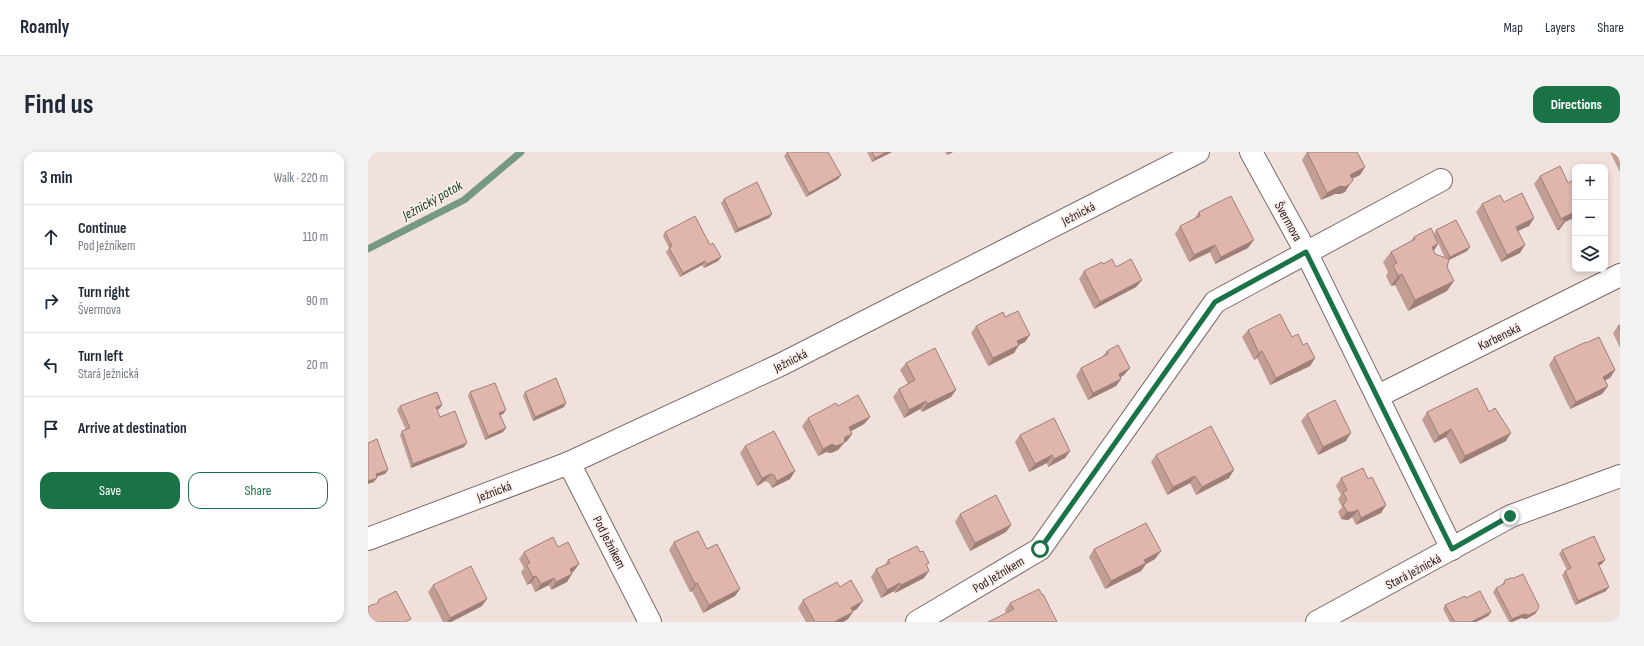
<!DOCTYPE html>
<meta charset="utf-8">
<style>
:root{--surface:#fff;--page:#f2f2f3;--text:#1f2937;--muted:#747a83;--line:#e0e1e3;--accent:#197347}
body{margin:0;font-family:"Sofia Sans Condensed",sans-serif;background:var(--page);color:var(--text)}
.controls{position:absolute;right:12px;top:12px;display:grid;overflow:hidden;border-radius:8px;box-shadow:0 2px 6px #0003}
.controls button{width:36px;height:36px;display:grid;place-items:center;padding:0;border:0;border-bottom:1px solid var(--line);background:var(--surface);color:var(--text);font:20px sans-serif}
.stop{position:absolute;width:12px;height:12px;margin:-9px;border:3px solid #197347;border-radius:50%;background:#fff}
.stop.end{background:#197347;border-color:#fff;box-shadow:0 1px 4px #0008}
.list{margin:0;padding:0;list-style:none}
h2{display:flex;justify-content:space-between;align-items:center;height:52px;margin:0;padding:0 16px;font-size:17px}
h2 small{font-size:13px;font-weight:400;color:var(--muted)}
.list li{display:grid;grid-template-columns:26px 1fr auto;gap:12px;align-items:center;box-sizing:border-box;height:64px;padding:0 16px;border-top:1px solid var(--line)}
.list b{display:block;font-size:15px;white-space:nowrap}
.list p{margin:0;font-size:13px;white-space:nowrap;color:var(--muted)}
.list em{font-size:13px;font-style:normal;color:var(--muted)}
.actions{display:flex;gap:8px;padding:12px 16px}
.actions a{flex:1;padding:9px 0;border:1px solid var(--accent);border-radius:12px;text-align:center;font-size:14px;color:var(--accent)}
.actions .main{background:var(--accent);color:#fff}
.icon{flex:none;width:22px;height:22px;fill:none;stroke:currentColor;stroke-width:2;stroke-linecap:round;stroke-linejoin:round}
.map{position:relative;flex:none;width:1252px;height:470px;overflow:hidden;border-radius:12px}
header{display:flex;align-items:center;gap:24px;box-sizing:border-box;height:56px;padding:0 20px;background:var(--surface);border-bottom:1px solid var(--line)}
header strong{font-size:19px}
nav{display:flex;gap:22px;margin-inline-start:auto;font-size:14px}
.intro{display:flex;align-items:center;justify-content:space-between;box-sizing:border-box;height:96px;padding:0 24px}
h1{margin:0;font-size:28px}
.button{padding:10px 18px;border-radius:12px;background:var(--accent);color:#fff;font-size:14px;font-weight:700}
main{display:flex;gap:24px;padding:0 24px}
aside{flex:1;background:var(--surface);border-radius:12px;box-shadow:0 2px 6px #0003}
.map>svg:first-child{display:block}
</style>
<header>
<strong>Roamly</strong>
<nav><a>Map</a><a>Layers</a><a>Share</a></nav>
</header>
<div class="intro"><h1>Find us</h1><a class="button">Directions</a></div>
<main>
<aside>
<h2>3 min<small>Walk · 220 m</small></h2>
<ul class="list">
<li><svg class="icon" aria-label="ahead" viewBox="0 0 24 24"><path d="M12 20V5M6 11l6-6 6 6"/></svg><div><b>Continue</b><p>Pod Ježníkem</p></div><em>110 m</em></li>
<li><svg class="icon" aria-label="right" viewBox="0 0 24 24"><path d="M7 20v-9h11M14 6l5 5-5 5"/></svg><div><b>Turn right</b><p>Švermova</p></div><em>90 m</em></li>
<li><svg class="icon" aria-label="left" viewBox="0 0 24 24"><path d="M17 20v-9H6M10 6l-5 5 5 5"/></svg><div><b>Turn left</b><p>Stará Ježnická</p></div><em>20 m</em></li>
<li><svg class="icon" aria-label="arrive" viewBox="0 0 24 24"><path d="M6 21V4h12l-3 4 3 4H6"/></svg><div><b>Arrive at destination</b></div></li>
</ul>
<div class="actions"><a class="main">Save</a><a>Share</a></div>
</aside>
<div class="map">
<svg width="1252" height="470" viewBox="0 0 1252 470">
<rect width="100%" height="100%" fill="#f1e1dd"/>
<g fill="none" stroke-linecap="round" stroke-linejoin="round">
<path stroke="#769983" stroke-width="7" d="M 0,97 L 96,48 L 153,0"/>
<defs>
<g id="minor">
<path d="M 883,0 L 938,100 L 1084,397"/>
<path d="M 1010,244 L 1252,123"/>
<path d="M 201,311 L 282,470"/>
<path d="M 0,387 L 201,311 L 414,212 L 830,0"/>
<path d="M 549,470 L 672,397 L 847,150 L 1073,28"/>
<path d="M 949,470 L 1143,364 L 1252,324"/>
</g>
</defs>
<use href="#minor" stroke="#7a6c69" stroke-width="24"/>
<use href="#minor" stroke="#fff" stroke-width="22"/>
</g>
<g fill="#c19d94">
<path d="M 419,0 L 473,23 L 470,27 L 438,45 L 416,4 Z"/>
<path d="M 499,0 L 524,0 L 504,10 Z"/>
<path d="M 577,0 L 585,0 L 579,3 Z"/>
<path d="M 939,0 L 997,15 L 992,23 L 984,27 L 977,40 L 972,42 L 967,42 L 953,48 L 934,8 Z"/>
<path d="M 1242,0 L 1252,0 L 1252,20 Z"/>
<path d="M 1172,24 L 1200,31 L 1207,27 L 1207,68 L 1203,67 L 1197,70 L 1191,78 L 1189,78 L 1166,32 Z"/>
<path d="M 356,47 L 404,62 L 401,66 L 367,81 L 353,51 Z"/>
<path d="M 1136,50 L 1166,66 L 1161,74 L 1150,79 L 1152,101 L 1133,110 L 1108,60 L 1114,52 Z"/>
<path d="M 831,60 L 880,96 L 847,112 L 842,100 L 821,110 L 807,82 L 812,74 L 826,67 Z"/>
<path d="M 1068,78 L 1102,95 L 1099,99 L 1081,108 L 1079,115 L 1079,139 L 1040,159 L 1027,133 L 1023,134 L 1018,124 L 1020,120 L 1015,110 L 1023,100 L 1042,90 L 1046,85 L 1070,92 L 1066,99 L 1067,102 L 1077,106 L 1066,82 Z"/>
<path d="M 297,80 L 342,93 L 353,105 L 350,109 L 336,116 L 334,113 L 312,125 L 298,100 L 301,96 L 295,84 Z"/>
<path d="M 735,112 L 748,115 L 774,128 L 768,135 L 726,157 L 711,127 L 716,119 Z"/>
<path d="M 637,165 L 657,190 L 651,193 L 646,201 L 620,214 L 603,181 L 608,174 Z"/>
<path d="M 1252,173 L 1252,196 L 1245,181 L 1250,174 Z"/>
<path d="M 880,178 L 924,185 L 935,193 L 947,206 L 942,214 L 902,233 L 889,206 L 886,208 L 874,185 Z"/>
<path d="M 739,199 L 756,223 L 753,225 L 753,227 L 748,234 L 720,248 L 708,224 L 713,216 L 734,205 Z"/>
<path d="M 1186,205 L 1247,218 L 1242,226 L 1237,228 L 1240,234 L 1234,242 L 1202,257 L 1181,213 Z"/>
<path d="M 538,211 L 588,238 L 583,245 L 554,260 L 552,257 L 536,266 L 525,245 L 531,237 L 540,232 L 532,218 Z"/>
<path d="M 102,240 L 138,258 L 135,262 L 132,263 L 138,276 L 135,280 L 117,288 L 100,244 Z"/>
<path d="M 157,240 L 196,255 L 165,269 L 155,244 Z"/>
<path d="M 74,253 L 71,257 L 69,258 L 72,265 L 96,295 L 43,316 L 32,283 L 34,279 L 38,278 L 29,258 L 32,254 Z"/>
<path d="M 470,254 L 502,265 L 496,272 L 483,279 L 484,282 L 479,289 L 476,291 L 470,298 L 463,301 L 458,300 L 450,304 L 434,274 L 440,266 Z"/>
<path d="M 1059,260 L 1121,260 L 1138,289 L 1092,312 L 1078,285 L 1066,291 L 1054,268 Z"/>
<path d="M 939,262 L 978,289 L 950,303 L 933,269 Z"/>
<path d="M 652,283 L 702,299 L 697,306 L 680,315 L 679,311 L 661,320 L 647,290 Z"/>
<path d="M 377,294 L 427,319 L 422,327 L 404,336 L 401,331 L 397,329 L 389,334 L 372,301 Z"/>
<path d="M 788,303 L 861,326 L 828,343 L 822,331 L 799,343 L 783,310 Z"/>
<path d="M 973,326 L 1000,327 L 1018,353 L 1013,361 L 988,373 L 984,365 L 980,368 L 973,367 L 970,360 L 974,355 L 970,347 L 973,343 L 968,334 Z"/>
<path d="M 592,362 L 643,373 L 638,380 L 602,399 L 587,370 Z"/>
<path d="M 306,390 L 339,397 L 367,444 L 335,461 L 324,439 L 322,440 L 301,398 Z"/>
<path d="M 726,397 L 787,407 L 778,412 L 773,419 L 737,437 L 721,405 Z"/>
<path d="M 1194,398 L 1234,412 L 1231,413 L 1238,439 L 1207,453 L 1194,423 L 1197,419 L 1199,418 L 1191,402 Z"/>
<path d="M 156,400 L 206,419 L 204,421 L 199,430 L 183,438 L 181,433 L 167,440 L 163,431 L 159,433 L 153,420 L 156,416 L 151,407 Z"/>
<path d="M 520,408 L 559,414 L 556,426 L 527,441 L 526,439 L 513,446 L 503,425 L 508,417 L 517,413 Z"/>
<path d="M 1137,428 L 1167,462 L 1158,467 L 1153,466 L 1144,470 L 1141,470 L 1125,440 L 1128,436 L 1134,433 Z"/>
<path d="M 65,433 L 114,454 L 83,470 L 75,470 L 60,440 Z"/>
<path d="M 472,435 L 489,457 L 485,459 L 480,467 L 475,470 L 438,470 L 430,456 L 435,448 Z"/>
<path d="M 674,443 L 638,461 L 637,458 L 642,451 Z"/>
<path d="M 1098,446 L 1123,460 L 1120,464 L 1108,470 L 1082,470 L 1075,457 L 1077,453 Z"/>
</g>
<g fill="#9d7f78">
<path d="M 519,0 L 524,0 L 504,10 L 507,6 Z"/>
<path d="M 581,0 L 585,0 L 579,3 Z"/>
<path d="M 997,15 L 992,23 L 977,30 L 982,23 Z"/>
<path d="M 473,23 L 470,27 L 438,45 L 441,41 Z"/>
<path d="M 982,32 L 977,40 L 972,42 L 967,42 L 953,48 L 959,41 L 972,34 Z"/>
<path d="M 1207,60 L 1207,68 L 1203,67 L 1197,70 L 1191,78 L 1189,78 L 1195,71 L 1194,66 Z"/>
<path d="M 404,62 L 401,66 L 367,81 L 370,77 Z"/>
<path d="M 1166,66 L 1161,74 L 1143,82 L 1148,75 Z"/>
<path d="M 886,88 L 880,96 L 847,112 L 853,105 Z"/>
<path d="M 1070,92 L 1063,102 L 1064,95 Z"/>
<path d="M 847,93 L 842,100 L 821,110 L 826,103 Z"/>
<path d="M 1157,93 L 1152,101 L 1133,110 L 1139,103 Z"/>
<path d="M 1102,95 L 1099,99 L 1079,109 L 1082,105 Z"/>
<path d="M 353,105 L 350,109 L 336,116 L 339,112 Z"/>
<path d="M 337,109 L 334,113 L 312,125 L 315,121 Z"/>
<path d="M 1034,122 L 1027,133 L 1023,134 L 1030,124 Z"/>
<path d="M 774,128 L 768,135 L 726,157 L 732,150 Z"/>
<path d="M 1086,129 L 1079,139 L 1040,159 L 1047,148 Z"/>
<path d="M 662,183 L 657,190 L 644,196 L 649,189 Z"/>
<path d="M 651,193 L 646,201 L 620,214 L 625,206 Z"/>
<path d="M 894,199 L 889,206 L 886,208 L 891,201 Z"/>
<path d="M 947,206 L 942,214 L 902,233 L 908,226 Z"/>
<path d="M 762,216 L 756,223 L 746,229 L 751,222 Z"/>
<path d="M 1247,218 L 1242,226 L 1230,232 L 1235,225 Z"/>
<path d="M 753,227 L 748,234 L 720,248 L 725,241 Z"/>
<path d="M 1240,234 L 1234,242 L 1202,257 L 1208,250 Z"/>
<path d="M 588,238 L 583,245 L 554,260 L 559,252 Z"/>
<path d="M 558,249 L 552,257 L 536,266 L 541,258 Z"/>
<path d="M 198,251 L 196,255 L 165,269 L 167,265 Z"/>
<path d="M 74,253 L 71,257 L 65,259 L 68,255 Z"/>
<path d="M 138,258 L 135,262 L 129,265 L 131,261 Z"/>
<path d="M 502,265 L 496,272 L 476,283 L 481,275 Z"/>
<path d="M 138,276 L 135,280 L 117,288 L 120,284 Z"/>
<path d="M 1083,277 L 1078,285 L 1066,291 L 1071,284 Z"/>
<path d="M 983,281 L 978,289 L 950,303 L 955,295 Z"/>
<path d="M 1143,281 L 1138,289 L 1092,312 L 1097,304 Z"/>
<path d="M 484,282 L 479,289 L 476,291 L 470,298 L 463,301 L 458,300 L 450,304 L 455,297 Z"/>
<path d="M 99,291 L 96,295 L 43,316 L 45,312 Z"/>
<path d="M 702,299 L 697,306 L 680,315 L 686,307 Z"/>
<path d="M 684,303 L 679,311 L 661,320 L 667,312 Z"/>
<path d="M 20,318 L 17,322 L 5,326 L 8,322 Z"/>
<path d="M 866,318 L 861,326 L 828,343 L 834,335 Z"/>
<path d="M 427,319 L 422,327 L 404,336 L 409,329 Z"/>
<path d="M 403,322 L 397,329 L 389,334 L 394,326 Z"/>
<path d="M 827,324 L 822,331 L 799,343 L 805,335 Z"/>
<path d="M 9,326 L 6,330 L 0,332 L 0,329 Z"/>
<path d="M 1018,353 L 1013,361 L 988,373 L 993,366 Z"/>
<path d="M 990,358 L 984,365 L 980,368 L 973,367 L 979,360 Z"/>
<path d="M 643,373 L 638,380 L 602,399 L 607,391 Z"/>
<path d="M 793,399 L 787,407 L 778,412 L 773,419 L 737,437 L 743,429 L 776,408 Z"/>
<path d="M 1237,408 L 1234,412 L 1227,415 L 1230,411 Z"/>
<path d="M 211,412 L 206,419 L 197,425 L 202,417 Z"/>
<path d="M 561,419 L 556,426 L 527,441 L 533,433 Z"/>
<path d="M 204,422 L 199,430 L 183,438 L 188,430 Z"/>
<path d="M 168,424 L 163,431 L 159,433 L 165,425 Z"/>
<path d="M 186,426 L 181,433 L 167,440 L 173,432 Z"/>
<path d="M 329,431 L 324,439 L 322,440 L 327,432 Z"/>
<path d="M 532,431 L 526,439 L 513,446 L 519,438 Z"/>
<path d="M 1241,435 L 1238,439 L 1207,453 L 1210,449 Z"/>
<path d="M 372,437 L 367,444 L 335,461 L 341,453 Z"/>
<path d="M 119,447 L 114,454 L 83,470 L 79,470 L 82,466 Z"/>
<path d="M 495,449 L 489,457 L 478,463 L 483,456 Z"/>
<path d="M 1169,459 L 1167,462 L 1158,467 L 1153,466 L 1144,470 L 1142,470 L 1144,467 L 1156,462 Z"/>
<path d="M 485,460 L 480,467 L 475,470 L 466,470 Z"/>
<path d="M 1123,460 L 1120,464 L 1108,470 L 1103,470 Z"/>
</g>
<g fill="#e0b6ac" stroke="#9d7f78">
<path d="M 419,0 L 460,0 L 473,23 L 441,41 Z"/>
<path d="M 504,0 L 519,0 L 507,6 Z"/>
<path d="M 939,0 L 989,0 L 997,15 L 982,23 L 985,28 L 982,32 L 977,35 L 972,34 L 959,41 Z"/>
<path d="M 1192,14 L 1200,31 L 1207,27 L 1207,60 L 1194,66 L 1197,70 L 1195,71 L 1172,24 Z"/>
<path d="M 389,30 L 404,62 L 370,77 L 356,47 Z"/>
<path d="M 1154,41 L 1166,66 L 1148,75 L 1157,93 L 1139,103 L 1114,52 L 1132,43 L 1136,50 Z"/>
<path d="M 863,44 L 886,88 L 853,105 L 847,93 L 826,103 L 812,74 L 832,64 L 831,60 Z"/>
<path d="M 327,64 L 342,93 L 345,91 L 353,105 L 339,112 L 337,109 L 315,121 L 301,96 L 304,94 L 297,80 Z"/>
<path d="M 1088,68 L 1102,95 L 1082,105 L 1068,78 Z"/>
<path d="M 1063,76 L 1070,92 L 1064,95 L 1067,102 L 1081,107 L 1079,115 L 1086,129 L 1047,148 L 1034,122 L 1030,124 L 1025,113 L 1029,111 L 1023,100 L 1047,87 L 1046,85 Z"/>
<path d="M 744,107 L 748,115 L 763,107 L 774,128 L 732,150 L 716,119 L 734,110 L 735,112 Z"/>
<path d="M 650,159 L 662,183 L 649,189 L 651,193 L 625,206 L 608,174 L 635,160 L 637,165 Z"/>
<path d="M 912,162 L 924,185 L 930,182 L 935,193 L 939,191 L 947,206 L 908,226 L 894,199 L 891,201 L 880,178 Z"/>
<path d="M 1252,173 L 1252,178 L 1250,174 Z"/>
<path d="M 1231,185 L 1247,218 L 1235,225 L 1240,234 L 1208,250 L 1186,205 L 1218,190 L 1218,191 Z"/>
<path d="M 750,193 L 762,216 L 751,222 L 753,227 L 725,241 L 713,216 L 740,202 L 739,199 Z"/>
<path d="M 567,196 L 588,238 L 559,252 L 558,249 L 541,258 L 531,237 L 547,228 L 538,211 Z"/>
<path d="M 188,226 L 198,251 L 167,265 L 157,240 Z"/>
<path d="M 127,231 L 138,258 L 131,261 L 138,276 L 120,284 L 102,240 Z"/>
<path d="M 1109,236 L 1121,260 L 1127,256 L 1143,281 L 1097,304 L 1083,277 L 1071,284 L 1059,260 Z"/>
<path d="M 69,240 L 74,253 L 68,255 L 72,265 L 87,259 L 99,291 L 45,312 L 34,279 L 42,276 L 32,254 Z"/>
<path d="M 490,243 L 502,265 L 481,275 L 484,282 L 477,285 L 476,291 L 468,294 L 464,292 L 455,297 L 440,266 L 468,251 L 470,254 Z"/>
<path d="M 967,248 L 983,281 L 955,295 L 939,262 Z"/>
<path d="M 686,266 L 702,299 L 686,307 L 684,303 L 667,312 L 652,283 Z"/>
<path d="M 843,274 L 866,318 L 834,335 L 827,324 L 805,335 L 788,303 Z"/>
<path d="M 406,279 L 427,319 L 409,329 L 406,323 L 403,322 L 394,326 L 377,294 Z"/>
<path d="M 9,287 L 20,318 L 8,322 L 9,326 L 0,329 L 0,291 Z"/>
<path d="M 995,316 L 1000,327 L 1004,325 L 1018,353 L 993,366 L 990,358 L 985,360 L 979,360 L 975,353 L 979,348 L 975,340 L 979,338 L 973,326 Z"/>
<path d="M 628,343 L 643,373 L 607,391 L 592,362 Z"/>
<path d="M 778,371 L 793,399 L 776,408 L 778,411 L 743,429 L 726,397 Z"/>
<path d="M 330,379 L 339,397 L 349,392 L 372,437 L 341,453 L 329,431 L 327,432 L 306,390 Z"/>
<path d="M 1226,384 L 1237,408 L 1230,411 L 1241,435 L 1210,449 L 1197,419 L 1203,416 L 1194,398 Z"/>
<path d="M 185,385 L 190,395 L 200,390 L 211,412 L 202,417 L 204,422 L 188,430 L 186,426 L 173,432 L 168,424 L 165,425 L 158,412 L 162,411 L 156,400 Z"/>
<path d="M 549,394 L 552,400 L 555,399 L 561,411 L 558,412 L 561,419 L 533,433 L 532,431 L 519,438 L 508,417 L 522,411 L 520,408 Z"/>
<path d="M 103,414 L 119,447 L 82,466 L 65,433 Z"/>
<path d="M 1155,422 L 1171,454 L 1169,459 L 1161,463 L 1156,462 L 1144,467 L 1128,436 L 1136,432 L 1137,428 L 1143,426 L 1146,426 Z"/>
<path d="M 483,428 L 495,449 L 483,456 L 485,460 L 466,470 L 447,470 L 435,448 L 469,430 L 472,435 Z"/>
<path d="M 671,437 L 674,443 L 675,442 L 689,470 L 620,470 L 646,457 L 642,451 Z"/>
<path d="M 28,439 L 43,467 L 37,470 L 0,470 L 0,455 L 5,452 L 5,453 L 11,450 L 10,448 Z"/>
<path d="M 1112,439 L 1123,460 L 1103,470 L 1087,470 L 1077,453 L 1097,444 L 1098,446 Z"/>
</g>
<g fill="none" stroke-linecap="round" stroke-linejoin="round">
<path stroke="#197347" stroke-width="5" d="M 672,397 L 847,150 L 938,100 L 1084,397 L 1142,364"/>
</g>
<g text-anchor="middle" stroke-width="3.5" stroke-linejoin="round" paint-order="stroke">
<g font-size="13" fill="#282221" stroke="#feefea">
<text transform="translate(710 61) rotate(-27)" y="5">Ježnická</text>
<text transform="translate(921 69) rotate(61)" y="5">Švermova</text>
<text transform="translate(1131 184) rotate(-26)" y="5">Karbenská</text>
<text transform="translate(422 208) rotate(-26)" y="5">Ježnická</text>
<text transform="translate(126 339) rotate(-21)" y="5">Ježnická</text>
<text transform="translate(242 390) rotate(63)" y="5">Pod Ježníkem</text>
<text transform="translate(1045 419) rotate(-28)" y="5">Stará Ježnická</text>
<text transform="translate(630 422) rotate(-31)" y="5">Pod Ježníkem</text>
</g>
<g font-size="14" font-style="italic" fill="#0e3b24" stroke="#feefea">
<text transform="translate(64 48) rotate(-29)" y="5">Ježnický potok</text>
</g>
</g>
</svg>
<div class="controls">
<button>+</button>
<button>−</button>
<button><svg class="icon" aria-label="layers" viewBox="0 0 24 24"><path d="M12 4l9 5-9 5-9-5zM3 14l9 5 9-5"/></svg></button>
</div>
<div class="stop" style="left:672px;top:397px"></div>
<div class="stop end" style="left:1142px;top:364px"></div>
</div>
</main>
